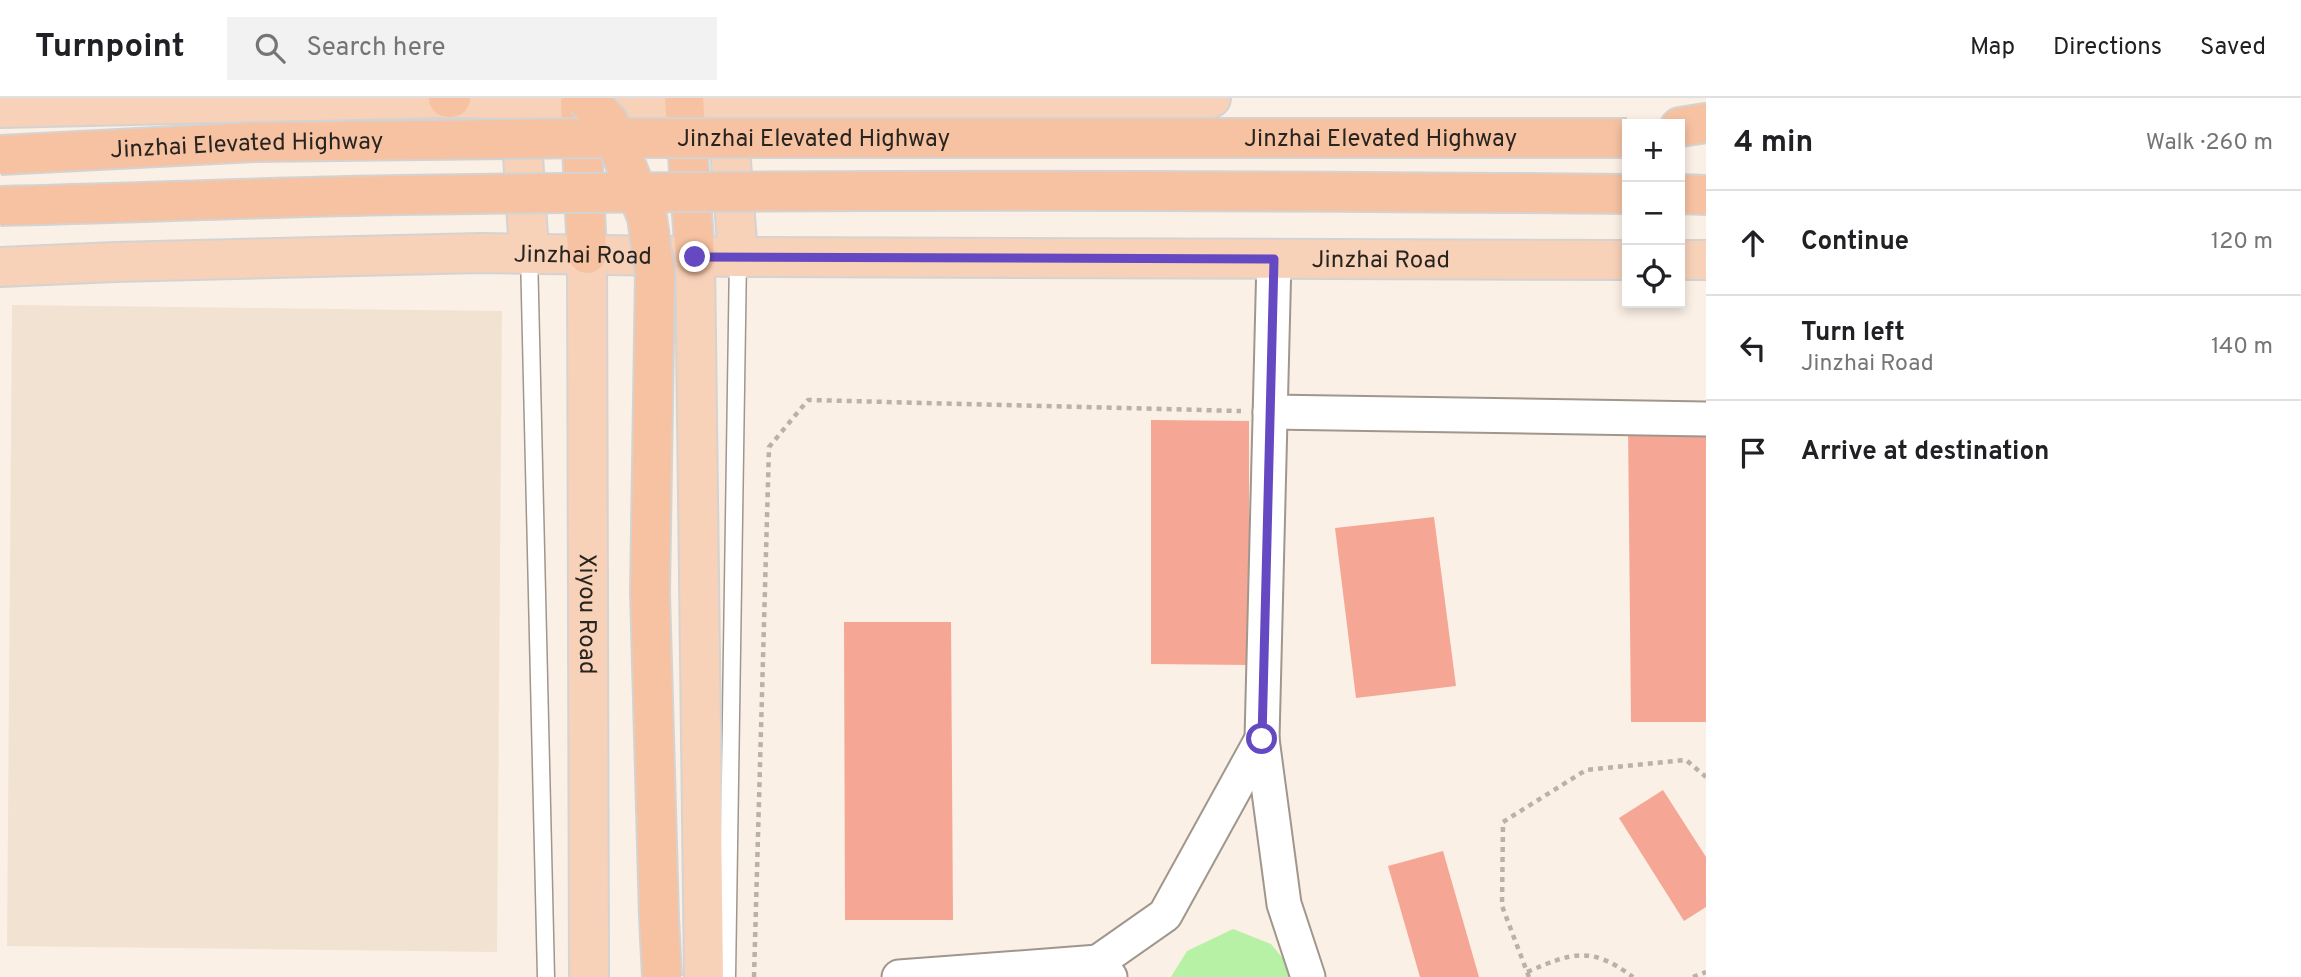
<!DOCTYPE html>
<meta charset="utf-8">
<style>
:root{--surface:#fff;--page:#f2f2f2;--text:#202124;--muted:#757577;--line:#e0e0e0}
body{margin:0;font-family:Overpass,sans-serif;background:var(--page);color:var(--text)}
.controls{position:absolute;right:21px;top:21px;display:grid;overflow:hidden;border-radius:0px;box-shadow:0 4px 10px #0003}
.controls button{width:63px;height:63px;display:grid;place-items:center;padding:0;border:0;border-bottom:2px solid var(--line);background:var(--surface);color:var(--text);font:35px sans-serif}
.stop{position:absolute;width:21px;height:21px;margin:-16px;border:5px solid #6549c2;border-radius:50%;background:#fff}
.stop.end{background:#6549c2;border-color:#fff;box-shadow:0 2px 7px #0008}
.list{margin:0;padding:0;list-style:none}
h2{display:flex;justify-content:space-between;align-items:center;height:91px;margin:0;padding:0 28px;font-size:30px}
h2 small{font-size:23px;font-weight:400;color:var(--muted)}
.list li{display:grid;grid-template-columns:46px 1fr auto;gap:21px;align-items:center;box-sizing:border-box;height:105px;padding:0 28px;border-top:2px solid var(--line)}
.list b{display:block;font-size:26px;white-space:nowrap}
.list p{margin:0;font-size:23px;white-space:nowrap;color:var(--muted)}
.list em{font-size:23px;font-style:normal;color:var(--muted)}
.icon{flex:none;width:38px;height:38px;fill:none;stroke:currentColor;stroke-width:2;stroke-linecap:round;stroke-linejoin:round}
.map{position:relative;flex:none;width:1706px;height:879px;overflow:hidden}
header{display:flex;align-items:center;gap:42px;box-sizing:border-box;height:98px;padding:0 35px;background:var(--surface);border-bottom:2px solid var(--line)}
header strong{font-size:33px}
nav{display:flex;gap:38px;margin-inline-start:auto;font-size:24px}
.search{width:490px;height:63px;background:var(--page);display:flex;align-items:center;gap:18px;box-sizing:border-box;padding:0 24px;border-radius:0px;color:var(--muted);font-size:26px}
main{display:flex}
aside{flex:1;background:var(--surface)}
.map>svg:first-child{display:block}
</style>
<header>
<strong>Turnpoint</strong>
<div class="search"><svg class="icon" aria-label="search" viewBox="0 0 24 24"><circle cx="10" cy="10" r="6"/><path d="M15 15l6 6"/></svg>Search here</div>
<nav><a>Map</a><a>Directions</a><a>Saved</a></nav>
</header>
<main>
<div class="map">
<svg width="1706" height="879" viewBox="0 0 1706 879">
<rect width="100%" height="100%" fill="#fbf0e5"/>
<path fill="#f2e2d1" d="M 12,207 L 502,213 L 497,854 L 7,848 Z"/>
<path fill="#b6f1a6" d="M 1233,831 L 1271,846 L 1289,868 L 1312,879 L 1171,879 L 1187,853 Z"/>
<g fill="#f5a695">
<path d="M 1151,322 L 1249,323 L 1249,567 L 1151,566 Z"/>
<path d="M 1628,325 L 1706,325 L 1706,624 L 1631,624 Z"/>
<path d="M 1434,419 L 1456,588 L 1356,600 L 1335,430 Z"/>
<path d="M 844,524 L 951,524 L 953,822 L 845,822 Z"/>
<path d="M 1663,692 L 1706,759 L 1706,809 L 1684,823 L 1619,720 Z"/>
<path d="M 1443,753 L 1479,879 L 1420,879 L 1388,768 Z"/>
</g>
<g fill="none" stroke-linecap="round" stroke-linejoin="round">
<defs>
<g id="service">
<path d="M 529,155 L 546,879"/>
<path d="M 727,879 L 738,159"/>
</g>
<g id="minor">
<path d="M 1274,161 L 1262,641 L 1284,806 L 1308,879"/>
<path d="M 1270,314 L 1706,321"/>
<path d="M 1098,864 L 1165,817 L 1262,641"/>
<path d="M 899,879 L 1098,864 L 1110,879"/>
</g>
<g id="primary">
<path d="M 727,8 L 738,159"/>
<path d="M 520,9 L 529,155"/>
<path d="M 0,10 L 451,0 L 634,4 L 1211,0"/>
<path id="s1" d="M 587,156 L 589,879"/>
<path d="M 695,159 L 704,879"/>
<path d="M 1680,162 L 1706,162"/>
<path id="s2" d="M 0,169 L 115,164 L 481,155 L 738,159 L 1627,162"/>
</g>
<g id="trunk">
<path d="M 448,0 L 451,0"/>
<path d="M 684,0 L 695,159"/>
<path d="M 580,6 L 587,156"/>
<path d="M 1680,29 L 1706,25"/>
<path d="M 1680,96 L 1706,97"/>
</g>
</defs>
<use href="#service" stroke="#a0968c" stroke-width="19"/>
<use href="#minor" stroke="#a0968c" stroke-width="37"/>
<use href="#primary" stroke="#d4d3d2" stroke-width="42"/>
<use href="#trunk" stroke="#d4d3d2" stroke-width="42"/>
<g stroke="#bab1a9" stroke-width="4.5" stroke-dasharray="5 5" stroke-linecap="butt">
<path d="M 1527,874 C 1572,855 1590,847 1633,879"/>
<path d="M 754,879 L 769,349 L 808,302 L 1241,313"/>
<path d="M 1529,879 L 1502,808 L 1503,724 L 1586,672 L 1686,662 L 1706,679"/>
<path d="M 1693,879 L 1706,874"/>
</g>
<use href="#service" stroke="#fff" stroke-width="16"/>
<use href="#minor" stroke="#fff" stroke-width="33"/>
<use href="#primary" stroke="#f8d1b9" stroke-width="38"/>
<use href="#trunk" stroke="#f6c2a2" stroke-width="38"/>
<defs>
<g id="trunk-bridge">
<path d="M 585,0 L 608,23 L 647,119 L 655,175 L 650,494 L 659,819 L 662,879"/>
<path id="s3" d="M 0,57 L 255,44 L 592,40 L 1627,40"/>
<path d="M 0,108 C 134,105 267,99 401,97 C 810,91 1218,92 1627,96"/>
</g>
</defs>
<use href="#trunk-bridge" stroke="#d4d3d2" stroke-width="42" stroke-linecap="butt"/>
<use href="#trunk-bridge" stroke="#f6c2a2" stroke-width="38"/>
</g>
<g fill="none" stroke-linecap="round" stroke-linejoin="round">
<path stroke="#6549c2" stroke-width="9" d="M 695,159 L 1274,161 L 1262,641"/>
</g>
<g text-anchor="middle" stroke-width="6" stroke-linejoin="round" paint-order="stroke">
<g font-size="24" fill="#282420" stroke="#fbf0e5">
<text dy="8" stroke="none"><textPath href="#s3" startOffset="814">Jinzhai Elevated Highway</textPath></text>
<text dy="8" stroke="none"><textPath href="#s3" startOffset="1381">Jinzhai Elevated Highway</textPath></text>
<text dy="8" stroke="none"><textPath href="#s3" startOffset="247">Jinzhai Elevated Highway</textPath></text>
<text dy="8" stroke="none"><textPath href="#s2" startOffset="583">Jinzhai Road</textPath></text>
<text dy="8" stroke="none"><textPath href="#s2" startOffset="1381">Jinzhai Road</textPath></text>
<text dy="8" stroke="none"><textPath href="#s1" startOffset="360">Xiyou Road</textPath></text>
</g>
</g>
</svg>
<div class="controls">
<button>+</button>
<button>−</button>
<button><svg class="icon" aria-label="locate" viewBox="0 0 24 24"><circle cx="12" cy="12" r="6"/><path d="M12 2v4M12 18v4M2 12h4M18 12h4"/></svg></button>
</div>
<div class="stop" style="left:1262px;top:641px"></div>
<div class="stop end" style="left:695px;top:159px"></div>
</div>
<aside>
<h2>4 min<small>Walk · 260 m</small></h2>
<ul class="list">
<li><svg class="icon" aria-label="ahead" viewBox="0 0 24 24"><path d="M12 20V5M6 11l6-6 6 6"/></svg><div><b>Continue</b></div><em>120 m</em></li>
<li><svg class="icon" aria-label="left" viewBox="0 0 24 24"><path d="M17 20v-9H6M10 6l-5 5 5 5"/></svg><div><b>Turn left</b><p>Jinzhai Road</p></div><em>140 m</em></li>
<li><svg class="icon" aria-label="arrive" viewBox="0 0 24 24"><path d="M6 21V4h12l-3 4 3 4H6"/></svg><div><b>Arrive at destination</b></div></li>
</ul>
</aside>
</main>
